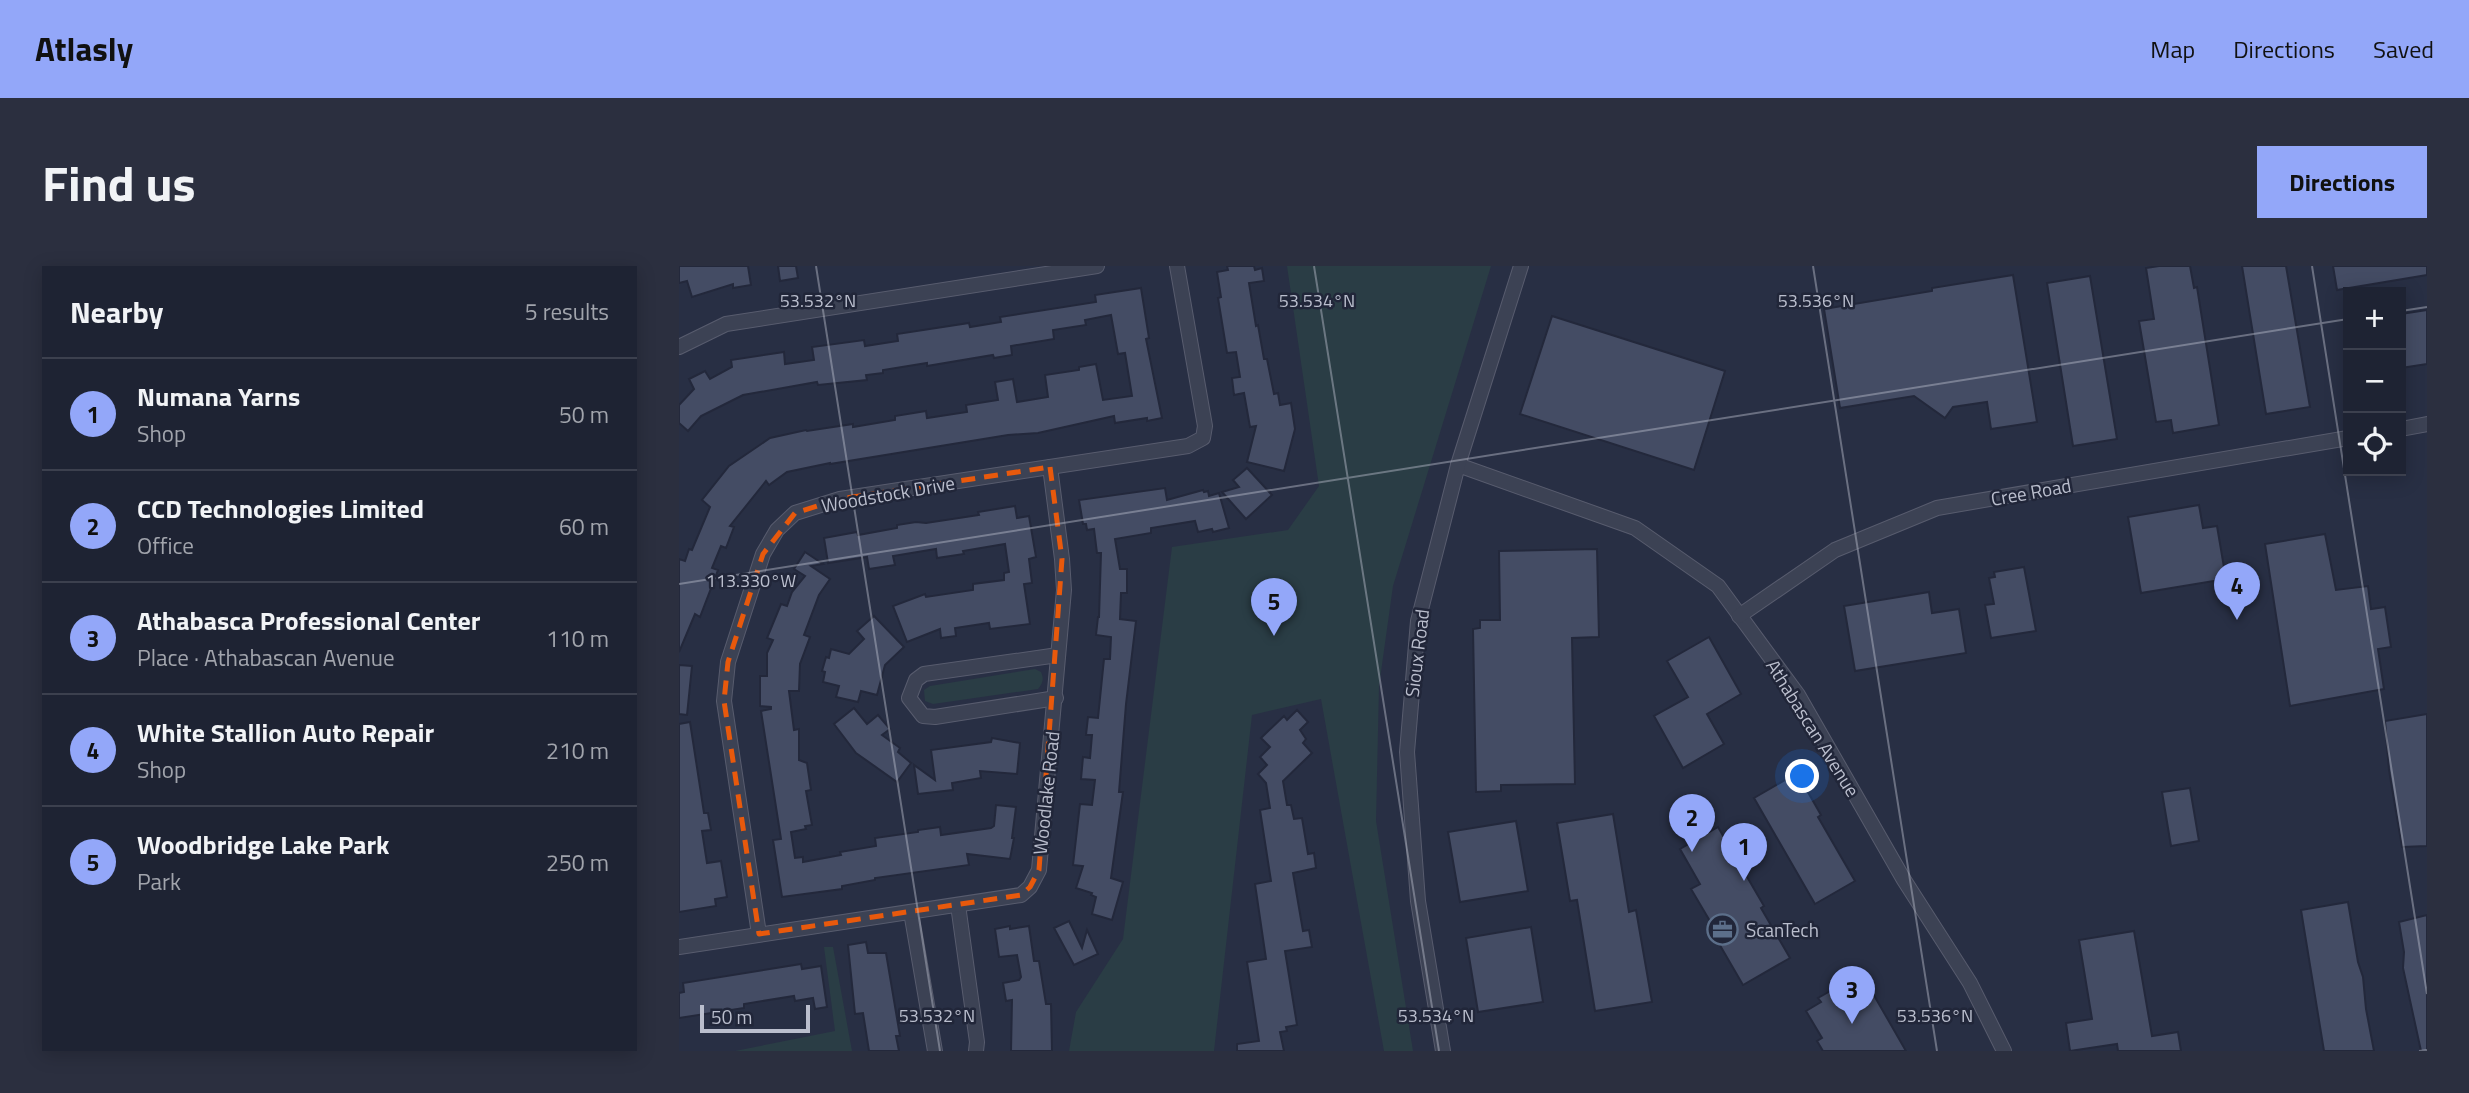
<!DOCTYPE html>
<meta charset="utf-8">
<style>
:root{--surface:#1e2333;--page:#2b2f3f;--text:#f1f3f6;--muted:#a1a4ac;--line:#3c404e;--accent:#93a7f9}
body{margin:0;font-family:"Titillium Web",sans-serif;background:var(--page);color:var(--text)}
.controls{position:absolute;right:21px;top:21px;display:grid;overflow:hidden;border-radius:0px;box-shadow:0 4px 18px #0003}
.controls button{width:63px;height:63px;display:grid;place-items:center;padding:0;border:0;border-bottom:2px solid var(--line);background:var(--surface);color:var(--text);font:35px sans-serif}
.scale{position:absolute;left:21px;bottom:18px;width:110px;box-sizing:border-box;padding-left:7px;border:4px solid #babecd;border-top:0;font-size:19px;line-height:24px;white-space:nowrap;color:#babecd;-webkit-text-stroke:5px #212639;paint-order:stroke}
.you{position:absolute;left:1124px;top:511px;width:24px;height:24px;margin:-18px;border:5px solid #fff;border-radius:50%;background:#1a73e8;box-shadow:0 0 0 10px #1a73e833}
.badge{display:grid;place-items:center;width:46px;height:46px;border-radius:50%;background:var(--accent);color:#111;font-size:23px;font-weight:700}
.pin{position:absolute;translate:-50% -58px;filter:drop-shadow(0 2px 4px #0008)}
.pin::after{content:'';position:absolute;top:37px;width:24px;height:21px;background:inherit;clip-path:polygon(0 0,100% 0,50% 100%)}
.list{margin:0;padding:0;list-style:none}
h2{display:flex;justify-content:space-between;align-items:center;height:91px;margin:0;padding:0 28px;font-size:30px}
h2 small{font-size:23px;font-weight:400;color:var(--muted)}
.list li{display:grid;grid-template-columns:46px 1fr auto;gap:21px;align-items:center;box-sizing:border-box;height:112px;padding:0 28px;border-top:2px solid var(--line)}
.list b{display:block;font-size:26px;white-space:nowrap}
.list p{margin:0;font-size:23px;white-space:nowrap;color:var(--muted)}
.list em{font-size:23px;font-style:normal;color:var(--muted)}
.icon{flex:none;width:38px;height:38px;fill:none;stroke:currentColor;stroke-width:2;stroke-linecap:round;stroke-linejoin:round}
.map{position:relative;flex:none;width:1748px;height:785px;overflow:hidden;border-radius:0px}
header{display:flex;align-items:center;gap:42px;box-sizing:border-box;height:98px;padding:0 35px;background:var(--accent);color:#111}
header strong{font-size:33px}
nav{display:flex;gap:38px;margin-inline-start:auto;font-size:24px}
.intro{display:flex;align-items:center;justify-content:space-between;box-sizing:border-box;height:168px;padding:0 42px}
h1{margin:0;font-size:49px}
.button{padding:18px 32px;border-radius:0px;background:var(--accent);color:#111;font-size:24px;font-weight:700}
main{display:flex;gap:42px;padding:0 42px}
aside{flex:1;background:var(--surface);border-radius:0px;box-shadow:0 4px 18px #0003}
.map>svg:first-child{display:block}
</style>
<header>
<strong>Atlasly</strong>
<nav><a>Map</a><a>Directions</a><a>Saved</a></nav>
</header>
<div class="intro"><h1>Find us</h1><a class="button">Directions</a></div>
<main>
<aside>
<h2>Nearby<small>5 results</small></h2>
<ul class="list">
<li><span class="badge">1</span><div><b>Numana Yarns</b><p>Shop</p></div><em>50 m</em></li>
<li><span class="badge">2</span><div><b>CCD Technologies Limited</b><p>Office</p></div><em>60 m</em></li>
<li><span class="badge">3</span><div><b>Athabasca Professional Center</b><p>Place · Athabascan Avenue</p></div><em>110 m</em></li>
<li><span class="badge">4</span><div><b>White Stallion Auto Repair</b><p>Shop</p></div><em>210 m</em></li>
<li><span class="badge">5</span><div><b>Woodbridge Lake Park</b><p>Park</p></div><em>250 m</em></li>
</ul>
</aside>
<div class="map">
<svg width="1748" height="785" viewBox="0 0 1748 785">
<rect width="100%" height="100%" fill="#282f44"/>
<g fill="#2a3d45">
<path d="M 608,0 L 812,0 L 714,320 L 700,420 L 697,555 L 734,785 L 705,785 L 642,433 L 573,449 L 535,785 L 390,785 L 397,746 L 444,673 L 493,281 L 609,264 L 640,220 Z"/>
<path d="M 356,403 L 362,406 C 365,413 364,417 359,423 L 254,438 L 246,435 L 245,424 L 251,420 Z"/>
<path d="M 145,681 L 154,681 L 173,785 L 56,785 L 156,765 Z"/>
</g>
<g fill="#444c64" stroke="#23283b" stroke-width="2">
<path d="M 0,0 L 69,0 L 72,19 L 54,22 L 54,18 L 13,31 L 8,15 L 0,17 Z"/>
<path d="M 99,0 L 117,0 L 119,12 L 101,15 Z"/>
<path d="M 548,0 L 575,0 L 576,4 L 583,2 L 585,15 L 570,17 L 577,60 L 579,59 L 585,93 L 588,93 L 595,128 L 599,127 L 601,139 L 612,137 L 616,163 L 605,205 L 568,196 L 577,160 L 571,161 L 565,127 L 555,129 L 553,112 L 561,111 L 557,86 L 548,87 L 539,32 L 542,31 L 538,6 L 549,4 Z"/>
<path d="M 1480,0 L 1511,0 L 1515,22 L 1518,21 L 1540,159 L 1494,167 L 1492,154 L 1477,156 L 1460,55 L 1475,53 L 1467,2 Z"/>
<path d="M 1563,0 L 1607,0 L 1631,141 L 1587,148 Z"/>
<path d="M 1654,0 L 1748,0 L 1748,9 L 1658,24 Z"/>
<path d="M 1334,9 L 1358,156 L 1312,163 L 1308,136 L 1274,141 L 1266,152 L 1235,130 L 1161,142 L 1145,43 L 1253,25 L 1253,22 Z"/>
<path d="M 1411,10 L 1438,173 L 1394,180 L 1368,17 Z"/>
<path d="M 462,22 L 470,72 L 467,73 L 483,152 L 468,155 L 468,152 L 436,157 L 435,150 L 359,167 L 329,169 L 151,198 L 151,197 L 108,206 L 90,219 L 87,215 L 51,260 L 55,261 L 47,282 L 42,280 L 33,302 L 39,304 L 21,351 L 16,348 L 0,386 L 0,293 L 6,295 L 10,283 L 13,284 L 31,241 L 23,234 L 50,200 L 91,172 L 127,164 L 128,165 L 174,158 L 174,161 L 216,154 L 216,150 L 247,145 L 248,152 L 288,146 L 287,139 L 319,134 L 316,116 L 334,113 L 338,136 L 369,131 L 366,109 L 400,104 L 400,101 L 417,98 L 424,134 L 453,130 L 446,87 L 439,88 L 432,49 L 406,54 L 407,59 L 374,64 L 375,73 L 332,80 L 333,89 L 315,92 L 314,89 L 248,100 L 248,97 L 204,104 L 204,107 L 187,109 L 188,114 L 139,119 L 138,116 L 64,129 L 22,150 L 9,165 L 0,157 L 0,139 L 15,123 L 10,113 L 26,105 L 31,113 L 53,101 L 52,94 L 105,86 L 106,98 L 135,94 L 133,81 L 185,74 L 186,80 L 219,75 L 218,68 L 290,57 L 291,61 L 322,56 L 321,51 L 417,36 L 416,29 Z"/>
<path d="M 1748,44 L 1748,98 L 1722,102 L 1722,48 Z"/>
<path d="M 873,50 L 1046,105 L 1015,204 L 841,148 Z"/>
<path d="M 568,202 L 593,229 L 567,253 L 543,226 L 560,221 L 554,214 Z"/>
<path d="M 486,222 L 488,234 L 524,224 L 525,226 L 529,225 L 530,230 L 540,227 L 550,262 L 534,266 L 533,263 L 519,266 L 516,255 L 472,262 L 472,267 L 436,273 L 441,303 L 448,303 L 448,327 L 442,327 L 441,353 L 457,355 L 447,438 L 440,526 L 444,526 L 432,612 L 444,616 L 433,654 L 413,648 L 417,631 L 412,629 L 413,627 L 397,622 L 404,600 L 394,599 L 401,538 L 413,539 L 416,514 L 402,513 L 404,491 L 411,492 L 413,469 L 407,469 L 409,451 L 419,452 L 425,393 L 431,393 L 432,371 L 417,369 L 419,351 L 420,351 L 422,287 L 418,287 L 415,263 L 408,264 L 407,258 L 404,258 L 400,234 Z"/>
<path d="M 1520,239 L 1524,262 L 1538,260 L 1547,313 L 1462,327 L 1449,251 Z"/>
<path d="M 336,240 L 338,252 L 350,250 L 357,291 L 350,293 L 353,317 L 345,318 L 351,358 L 311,363 L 310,357 L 276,362 L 277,370 L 262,372 L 261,363 L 228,376 L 214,340 L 246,328 L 247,331 L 294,324 L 294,318 L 325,314 L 325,307 L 330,306 L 326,278 L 284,285 L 285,288 L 258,292 L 257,283 L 214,290 L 216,299 L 190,303 L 188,291 L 149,297 L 145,272 L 178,266 L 179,269 L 218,262 L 218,259 L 237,256 L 247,257 L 300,249 L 299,246 Z"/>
<path d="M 1646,268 L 1657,324 L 1689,320 L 1692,343 L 1706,341 L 1712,381 L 1699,383 L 1705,423 L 1611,440 L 1586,278 Z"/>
<path d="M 918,283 L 920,371 L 893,372 L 896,518 L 822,519 L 822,525 L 797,526 L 794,363 L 801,362 L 801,354 L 821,354 L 820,285 Z"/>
<path d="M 126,286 L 144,298 L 132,300 L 151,313 L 140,329 L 125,369 L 131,371 L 121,398 L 120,425 L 110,425 L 115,464 L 120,463 L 120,494 L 128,497 L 132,524 L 127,525 L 133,559 L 126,560 L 127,563 L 112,566 L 116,592 L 124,591 L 124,596 L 162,589 L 161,586 L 197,580 L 196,572 L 239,566 L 239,564 L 261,561 L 262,569 L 312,562 L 315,560 L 317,539 L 337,541 L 333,572 L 335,572 L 331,593 L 288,588 L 290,599 L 196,612 L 196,614 L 163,620 L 163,623 L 103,631 L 94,574 L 102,573 L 82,445 L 92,443 L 92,441 L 81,440 L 81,410 L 88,410 L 88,387 L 94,374 L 88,372 L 102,338 L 108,340 L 113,326 L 126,310 L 115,303 Z"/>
<path d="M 1345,301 L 1357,365 L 1312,372 L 1306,339 L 1315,338 L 1310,312 L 1316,311 L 1315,306 Z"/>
<path d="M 1250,326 L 1253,347 L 1280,343 L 1287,387 L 1176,405 L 1165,340 Z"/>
<path d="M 195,350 L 225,381 L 206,399 L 198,429 L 182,425 L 179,436 L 157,431 L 160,420 L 144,416 L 146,406 L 143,405 L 147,391 L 150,392 L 152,383 L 170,388 L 185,373 L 178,365 Z"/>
<path d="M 1030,371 L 1062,428 L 1028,448 L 1045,478 L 1004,502 L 975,450 L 1009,431 L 988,395 Z"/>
<path d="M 0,399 L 13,400 L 8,449 L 0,448 Z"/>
<path d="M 175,442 L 188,458 L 199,449 L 211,463 L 203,469 L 221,482 L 219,486 L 232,497 L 218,516 L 177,487 L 155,458 Z"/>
<path d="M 618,444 L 629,456 L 621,464 L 627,473 L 624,477 L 633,487 L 604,515 L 608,539 L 612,539 L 615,553 L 623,552 L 629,588 L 635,587 L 637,602 L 614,607 L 624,665 L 630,664 L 633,681 L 606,685 L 618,759 L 607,761 L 608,765 L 601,766 L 605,785 L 558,785 L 558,778 L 580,775 L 568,696 L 587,693 L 576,618 L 592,615 L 581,544 L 591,542 L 587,517 L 579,508 L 588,499 L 581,491 L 591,481 L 582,472 L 605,450 L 608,454 Z"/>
<path d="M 1748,448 L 1748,580 L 1723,581 L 1710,504 L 1706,455 Z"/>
<path d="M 11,456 L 25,547 L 29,547 L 32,564 L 23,565 L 28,597 L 42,595 L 48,631 L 36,633 L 37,640 L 0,646 L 0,458 Z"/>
<path d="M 313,472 L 341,477 L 338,508 L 301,505 L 302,512 L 273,517 L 274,524 L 239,528 L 235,499 L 256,514 L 252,484 L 312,476 Z"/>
<path d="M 1118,507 L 1142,549 L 1139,551 L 1176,615 L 1136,638 L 1075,532 Z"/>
<path d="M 1511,522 L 1520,575 L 1492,580 L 1483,526 Z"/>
<path d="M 934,548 L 950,646 L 957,644 L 973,736 L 916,745 L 898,634 L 891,635 L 878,557 Z"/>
<path d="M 837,555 L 849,625 L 781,636 L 769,566 Z"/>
<path d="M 1039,561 L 1085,640 L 1082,642 L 1111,692 L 1064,719 L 1035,669 L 1038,667 L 1012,623 L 1021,618 L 1001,583 Z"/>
<path d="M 1669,636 L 1679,696 L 1684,711 L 1687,743 L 1695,785 L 1645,785 L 1622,644 Z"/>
<path d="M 1748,649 L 1748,785 L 1742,785 L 1724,702 L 1725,686 L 1720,656 Z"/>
<path d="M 390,655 L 403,682 L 408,664 L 419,688 L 395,699 L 375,662 Z"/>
<path d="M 331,660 L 331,663 L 350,660 L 355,695 L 360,695 L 367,738 L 372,738 L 373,785 L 332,785 L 333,734 L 327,735 L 324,717 L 340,714 L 342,711 L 338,689 L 320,691 L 316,663 Z"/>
<path d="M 852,661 L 864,736 L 799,746 L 787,672 Z"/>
<path d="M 1455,665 L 1473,770 L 1499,766 L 1502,785 L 1439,785 L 1438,778 L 1391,785 L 1387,757 L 1413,753 L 1400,674 Z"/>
<path d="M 187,676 L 189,687 L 207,687 L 221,770 L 217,770 L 220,785 L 190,785 L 184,747 L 176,748 L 169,679 Z"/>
<path d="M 122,698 L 123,703 L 142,700 L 148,741 L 136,743 L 134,732 L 116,735 L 115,730 L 65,738 L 65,742 L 0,752 L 0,727 L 5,726 L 4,717 Z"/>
<path d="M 1185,712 L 1227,785 L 1144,785 L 1138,775 L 1143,772 L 1127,745 L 1142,736 L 1139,732 L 1160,720 L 1163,725 Z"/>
</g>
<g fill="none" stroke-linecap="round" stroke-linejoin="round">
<defs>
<g id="street">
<path d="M 0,81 L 47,58 L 418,0"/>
<path d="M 1722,163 L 1748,158"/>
<path d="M 779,199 L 956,262 L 1039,320 L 1119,429 L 1225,614 L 1291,717 L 1325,785"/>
<path d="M 1060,350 L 1156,284 L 1258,242 L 1669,172"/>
<path d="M 377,432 L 256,451 L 244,450 L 230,432 L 237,414 L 245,408 L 379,389"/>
<path d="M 279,639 L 298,776 L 297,785"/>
<path d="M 232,646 L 256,785"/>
<path d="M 80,668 L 45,435 L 49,396 L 84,288 L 98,264 L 116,247 L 161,233 L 509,180 L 524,172 L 526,160 L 498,0"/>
<path d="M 0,681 L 342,629 L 351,621 L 360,604 L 385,324 L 383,293 L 371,201"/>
<path d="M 764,785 L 739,635 L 728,486 L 739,355 L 779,199 L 842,0"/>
</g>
</defs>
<use href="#street" stroke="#585c6e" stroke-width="16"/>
<use href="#street" stroke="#3c4254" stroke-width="14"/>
</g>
<path fill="none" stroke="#e8590c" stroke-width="5" stroke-dasharray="14 9" stroke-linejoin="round" d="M 371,201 L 383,293 L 360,604 L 351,621 L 342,629 L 80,668 L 45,435 L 49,396 L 84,288 L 116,247 L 161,233 Z"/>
<path fill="none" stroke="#babecd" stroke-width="2" stroke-opacity="0.45" d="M 137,0 L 261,785M 635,0 L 760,785M 1134,0 L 1258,785M 1633,0 L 1748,728M 1722,45 L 1748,41M 0,318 L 1669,53M 1740,785 L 1748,784"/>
<defs>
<symbol id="office-ring" viewBox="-11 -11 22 22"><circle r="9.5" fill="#212639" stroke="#5c6f8a" stroke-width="1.5"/><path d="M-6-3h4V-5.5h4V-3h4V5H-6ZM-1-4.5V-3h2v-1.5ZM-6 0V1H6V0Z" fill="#5c6f8a"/></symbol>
</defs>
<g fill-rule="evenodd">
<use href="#office-ring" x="1026" y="646" width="35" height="35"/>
</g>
<g text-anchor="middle" stroke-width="5" stroke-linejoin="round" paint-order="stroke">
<g font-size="19" fill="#babecd" stroke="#212639">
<text transform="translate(1352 226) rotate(-10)" y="7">Cree Road</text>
<text transform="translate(209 228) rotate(-10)" y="7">Woodstock Drive</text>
<text transform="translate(738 387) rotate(-83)" y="7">Sioux Road</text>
<text transform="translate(1134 462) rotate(58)" y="7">Athabascan Avenue</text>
<text transform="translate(367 527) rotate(-84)" y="7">Woodlake Road</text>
</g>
<g font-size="19" fill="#babecd" stroke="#212639" text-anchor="start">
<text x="1067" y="671">ScanTech</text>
</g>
</g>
<g font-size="18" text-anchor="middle" fill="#babecd" stroke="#212639" stroke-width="5" stroke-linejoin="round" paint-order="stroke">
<text x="139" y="41">53.532°N</text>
<text x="638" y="41">53.534°N</text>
<text x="1137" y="41">53.536°N</text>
<text x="72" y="321">113.330°W</text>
<text x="258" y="756">53.532°N</text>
<text x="757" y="756">53.534°N</text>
<text x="1256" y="756">53.536°N</text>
</g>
</svg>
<div class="controls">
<button>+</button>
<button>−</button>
<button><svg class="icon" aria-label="locate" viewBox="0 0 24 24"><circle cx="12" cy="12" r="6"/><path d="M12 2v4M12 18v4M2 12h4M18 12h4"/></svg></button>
</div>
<div class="scale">50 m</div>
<div class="you"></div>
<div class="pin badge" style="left:1065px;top:615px">1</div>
<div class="pin badge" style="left:1013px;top:586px">2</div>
<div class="pin badge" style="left:1173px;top:758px">3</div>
<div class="pin badge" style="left:1558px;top:354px">4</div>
<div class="pin badge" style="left:595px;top:370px">5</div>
</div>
</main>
